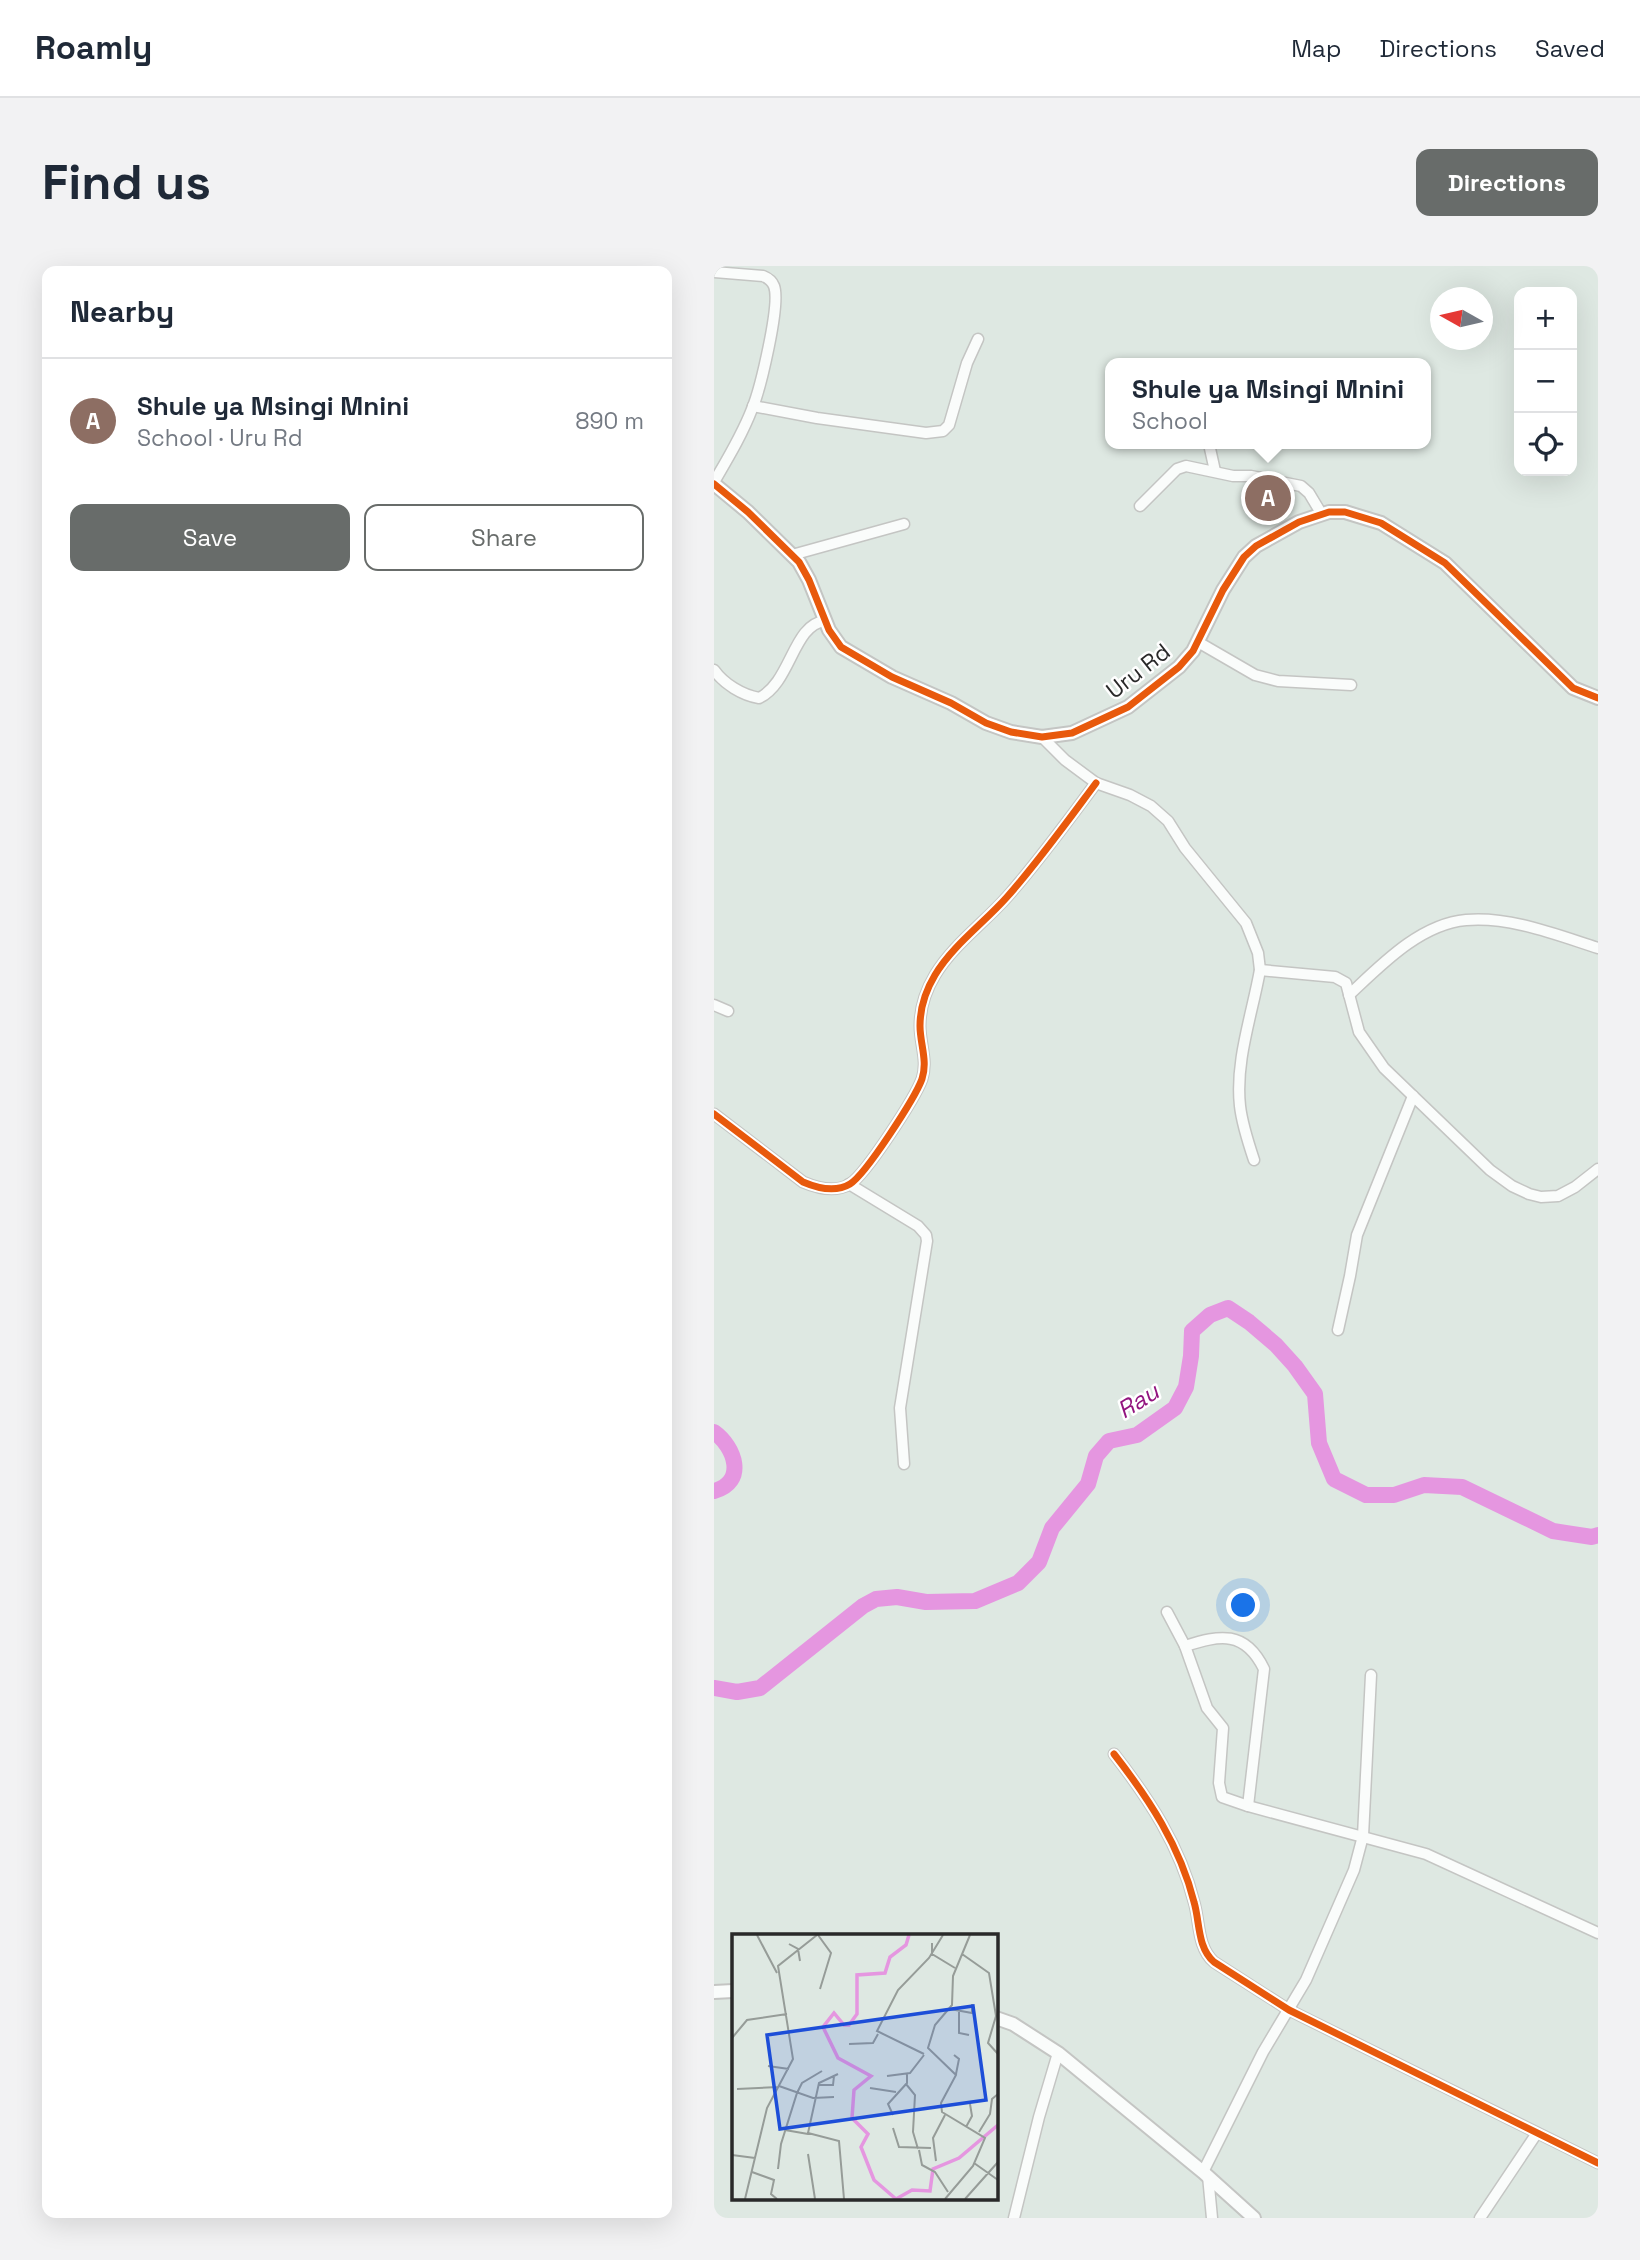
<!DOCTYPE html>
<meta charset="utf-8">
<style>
:root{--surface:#fff;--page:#f2f2f3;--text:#1f2937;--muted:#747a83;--line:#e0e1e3;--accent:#686c6a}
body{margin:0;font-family:"Space Grotesk",sans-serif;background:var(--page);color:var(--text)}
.controls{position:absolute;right:21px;top:21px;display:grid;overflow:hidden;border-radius:14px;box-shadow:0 7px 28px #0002}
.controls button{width:63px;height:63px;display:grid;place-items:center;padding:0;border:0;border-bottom:2px solid var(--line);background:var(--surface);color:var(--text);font:35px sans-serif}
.compass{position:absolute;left:716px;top:21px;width:63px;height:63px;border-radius:50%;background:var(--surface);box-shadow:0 7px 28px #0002;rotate:278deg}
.you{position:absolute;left:530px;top:1340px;width:24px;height:24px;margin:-18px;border:5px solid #fff;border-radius:50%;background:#1a73e8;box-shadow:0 0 0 10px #1a73e833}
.badge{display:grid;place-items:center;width:46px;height:46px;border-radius:50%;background:var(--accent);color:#fff;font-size:23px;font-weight:700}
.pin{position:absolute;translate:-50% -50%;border:4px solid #fff;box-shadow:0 2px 7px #0006}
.popup{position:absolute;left:391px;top:92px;width:326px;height:91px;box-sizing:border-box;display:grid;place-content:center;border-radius:14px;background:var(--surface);filter:drop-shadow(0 2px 5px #0005);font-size:23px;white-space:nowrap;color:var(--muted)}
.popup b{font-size:26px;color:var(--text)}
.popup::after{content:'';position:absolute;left:50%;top:100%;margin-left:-14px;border:14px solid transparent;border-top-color:var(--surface)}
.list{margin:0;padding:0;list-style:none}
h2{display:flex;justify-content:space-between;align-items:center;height:91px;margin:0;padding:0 28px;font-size:30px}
h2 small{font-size:23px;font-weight:400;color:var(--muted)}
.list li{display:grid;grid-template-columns:46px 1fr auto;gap:21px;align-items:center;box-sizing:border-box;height:126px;padding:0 28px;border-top:2px solid var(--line)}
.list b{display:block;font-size:26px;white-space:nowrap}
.list p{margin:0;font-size:23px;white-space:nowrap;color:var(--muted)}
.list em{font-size:23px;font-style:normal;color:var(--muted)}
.actions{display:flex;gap:14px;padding:21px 28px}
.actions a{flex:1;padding:16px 0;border:2px solid var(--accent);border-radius:14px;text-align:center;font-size:24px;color:var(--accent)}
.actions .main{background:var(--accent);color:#fff}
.icon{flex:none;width:38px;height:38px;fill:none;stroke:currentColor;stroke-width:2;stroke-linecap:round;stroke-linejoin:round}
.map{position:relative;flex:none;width:884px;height:1952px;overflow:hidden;border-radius:14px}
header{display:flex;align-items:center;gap:42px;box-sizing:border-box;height:98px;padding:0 35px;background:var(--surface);border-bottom:2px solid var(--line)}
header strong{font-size:33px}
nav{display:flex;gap:38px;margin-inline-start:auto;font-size:24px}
.intro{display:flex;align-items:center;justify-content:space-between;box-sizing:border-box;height:168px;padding:0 42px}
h1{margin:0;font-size:49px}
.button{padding:18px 32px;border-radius:14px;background:var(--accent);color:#fff;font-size:24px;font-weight:700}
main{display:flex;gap:42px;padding:0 42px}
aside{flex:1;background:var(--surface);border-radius:14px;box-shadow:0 7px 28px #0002}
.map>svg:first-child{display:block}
</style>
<header>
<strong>Roamly</strong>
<nav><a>Map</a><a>Directions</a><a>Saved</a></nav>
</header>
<div class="intro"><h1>Find us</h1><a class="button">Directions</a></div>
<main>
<aside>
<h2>Nearby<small></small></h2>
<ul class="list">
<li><span class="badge" style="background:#8d6e63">A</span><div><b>Shule ya Msingi Mnini</b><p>School · Uru Rd</p></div><em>890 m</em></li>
</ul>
<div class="actions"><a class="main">Save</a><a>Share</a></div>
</aside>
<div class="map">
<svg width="884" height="1952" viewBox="0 0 884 1952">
<rect width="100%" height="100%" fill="#dee8e2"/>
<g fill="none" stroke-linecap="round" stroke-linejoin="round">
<g stroke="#e596e0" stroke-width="16">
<path d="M 0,1166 C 21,1181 33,1216 0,1225"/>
<path d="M 0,1422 L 23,1426 L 46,1422 L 149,1340 L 162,1333 L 183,1331 L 212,1336 L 261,1335 L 304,1317 L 325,1296 L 338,1262 L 374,1218 L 382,1190 L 395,1175 L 423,1169 L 461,1142 L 472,1121 L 477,1090 L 478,1065 L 496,1049 L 514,1042 L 535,1056 L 562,1079 L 581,1100 L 601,1128 L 605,1177 L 620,1213 L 652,1229 L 680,1229 L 710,1219 L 748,1221 L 839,1265 L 878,1271 L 884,1269"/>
</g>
<defs>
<g id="street">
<path d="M 0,6 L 49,10 C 54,12 58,15 60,20 C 67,38 46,124 38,143 C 28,169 14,192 0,216"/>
<path d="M 39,140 L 103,152 L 212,167 L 229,165 L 235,159 L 253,97 L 264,73"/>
<path d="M 495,178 L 501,205"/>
<path d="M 426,240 L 463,203 L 472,200 L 519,210 L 537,210 L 587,220 L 595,227 L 607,247"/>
<path d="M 78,289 L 190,258"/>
<path d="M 484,376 L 541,409 L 564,415 L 637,419"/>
<path d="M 0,404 C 10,418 28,429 45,432 C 77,417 79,358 111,355"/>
<path d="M 328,471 L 351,494 L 382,517 L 416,529 L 437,540 L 454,555 L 471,582 L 532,657 L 544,687 L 546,704 C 538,749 521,795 526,840 C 528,858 534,876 540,894"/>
<path d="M 546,704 L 621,711 L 632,717 L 645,766 L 670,802 L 776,904 L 798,920 L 815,928 L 827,931 L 844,930 L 861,921 L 884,903"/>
<path d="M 635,729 C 667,699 706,658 752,654 C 796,650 843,669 884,682"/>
<path d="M 0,739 L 14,745"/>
<path d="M 0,848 L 89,916 C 103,922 121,927 136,918 C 152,908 201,832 208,813 C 214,795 206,778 206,760 C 206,743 212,724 221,709 C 239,679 270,657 293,631 C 325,595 353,556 382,517"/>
<path d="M 135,918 L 204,960 L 212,969 L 213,975 L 186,1142 L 190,1198"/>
<path d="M 624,1064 L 636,1010 L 643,969 L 699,830"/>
<path d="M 453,1346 L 471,1380 L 493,1442 L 509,1462 L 505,1517 L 508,1531 L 534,1540 L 712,1588 L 884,1667"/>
<path d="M 471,1380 C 506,1369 531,1364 550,1403 L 534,1540"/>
<path d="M 400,1488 C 435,1533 466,1580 480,1636 C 486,1656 483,1681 500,1696 L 575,1744 L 884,1897"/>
<path d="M 489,1906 L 549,1786 L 592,1714 L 640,1604 L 649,1570 L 657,1409"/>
<path d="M 494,1910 L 498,1952"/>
<path d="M 300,1952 L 325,1851 L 344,1787"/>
<path d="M 766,1952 L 823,1867"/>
</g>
<g id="secondary">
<path d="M 0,218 L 34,246 L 85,296 L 95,314 L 115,364 L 127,381 L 178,411 L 237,437 L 272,457 L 297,466 L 328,471 L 358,467 L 414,441 L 465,401 L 479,385 L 509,324 L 530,291 L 542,280 L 585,256 L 615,246 L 631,246 L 667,257 L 731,297 L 859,422 L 884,432"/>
<path d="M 0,1726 L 19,1725"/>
<path d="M 282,1752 L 299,1758 L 344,1787 L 489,1906 L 540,1952"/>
</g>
</defs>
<use href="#street" stroke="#c4c5c3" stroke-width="13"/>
<use href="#secondary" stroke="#c4c5c3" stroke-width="16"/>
<use href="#street" stroke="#fafcfb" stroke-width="10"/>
<use href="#secondary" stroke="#fafcfb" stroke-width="12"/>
<defs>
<g id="cycleway">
<path d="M 0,218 L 34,246 L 85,296 L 95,314 L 115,364 L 127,381 L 178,411 L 237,437 L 272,457 L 297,466 L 328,471 L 358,467 L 414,441 L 465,401 L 479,385 L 509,324 L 530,291 L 542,280 L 585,256 L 615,246 L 631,246 L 667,257 L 731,297 L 859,422 L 884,432"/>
<path d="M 0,848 L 89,916 C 103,922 121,927 136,918 C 152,908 201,832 208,813 C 214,795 206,778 206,760 C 206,743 212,724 221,709 C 239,679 270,657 293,631 C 325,595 353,556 382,517"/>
<path d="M 400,1488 C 435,1533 466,1580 480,1636 C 486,1656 483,1681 500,1696 L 575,1744 L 884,1897"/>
</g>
</defs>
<use href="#cycleway" stroke="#fff" stroke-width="11"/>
<use href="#cycleway" stroke="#e8590c" stroke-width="7"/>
</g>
<g text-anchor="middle" stroke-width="5" stroke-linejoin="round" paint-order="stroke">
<g font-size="23" fill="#292929" stroke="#fff">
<text transform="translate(424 405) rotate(-38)" y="8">Uru Rd</text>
</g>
<g font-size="24" font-style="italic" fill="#92147f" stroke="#fff">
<text transform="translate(424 1135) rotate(-32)" y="8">Rau</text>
</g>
</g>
<g transform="translate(18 1668)">
<rect width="266" height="266" fill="#dee8e2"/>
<path fill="none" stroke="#e596e0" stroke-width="3.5" d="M 164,265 L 180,256 L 198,257 L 201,235 L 227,224 L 266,191M 164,265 L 142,246 L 129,213 L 136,200 L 120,184 L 122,156 L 139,142 L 106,124 L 91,93 L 102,79 L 112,91 L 117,91 L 125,80 L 125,41 L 153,39 L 158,23 L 174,11 L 177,1"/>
<path fill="none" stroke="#969c98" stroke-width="2" d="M 25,1 L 45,39M 86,1 L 99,19 L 88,55M 200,9 L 200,20 L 223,34M 57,10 L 66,15 L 68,27M 230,20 L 257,39 L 264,82 L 256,109 L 266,120M 218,75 L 240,79 L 240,70M 227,78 L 227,99 L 237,101M 0,104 L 15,86 L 55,80M 117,110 L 141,109 L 146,100M 192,120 L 145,97 L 166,56 L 197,24 L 211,1M 222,121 L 227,125 L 224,140M 36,132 L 57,135M 106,140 L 87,149 L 76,199 L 107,207 L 112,265M 155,142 L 178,139 L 192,121M 174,150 L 183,161 L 181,198 L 186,215M 86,151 L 101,151 L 102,142M 47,152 L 81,164 L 102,163M 138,154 L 164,158M 5,155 L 46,153M 161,181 L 156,170 L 175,149 L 175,140M 234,193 L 240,182 L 238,170M 161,194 L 167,213 L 199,214M 53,196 L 76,200M 247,198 L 258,180 L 260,165 L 266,160M 187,216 L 190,231 L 203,238 L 216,258M 76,220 L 83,265M 0,221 L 23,224M 204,227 L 201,204 L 213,181M 242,229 L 266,246M 46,235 L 49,210 L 65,159 L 70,149 L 90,137M 20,238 L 42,246 L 39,260 L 45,265M 13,265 L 35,174 L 61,125 L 46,32 L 85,1M 213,265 L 241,232 L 253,204 L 210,178 L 209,169 L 224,141 L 196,114 L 203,91 L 220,71 L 221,42 L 238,1M 233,265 L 266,228"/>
<path fill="#1d4ed8" fill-opacity="0.15" stroke="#1d4ed8" stroke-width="3.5" d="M 241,72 L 254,166 L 48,195 L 35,101 Z"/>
<rect width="266" height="266" fill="none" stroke="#292929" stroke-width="3.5"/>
</g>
</svg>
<div class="controls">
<button>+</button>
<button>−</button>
<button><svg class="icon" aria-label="locate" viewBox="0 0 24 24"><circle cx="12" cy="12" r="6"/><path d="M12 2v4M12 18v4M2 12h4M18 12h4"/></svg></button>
</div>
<svg class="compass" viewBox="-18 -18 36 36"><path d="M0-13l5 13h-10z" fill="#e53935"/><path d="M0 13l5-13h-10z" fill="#747a83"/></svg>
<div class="you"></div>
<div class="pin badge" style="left:554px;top:232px;background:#8d6e63">A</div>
<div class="popup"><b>Shule ya Msingi Mnini</b>School</div>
</div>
</main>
